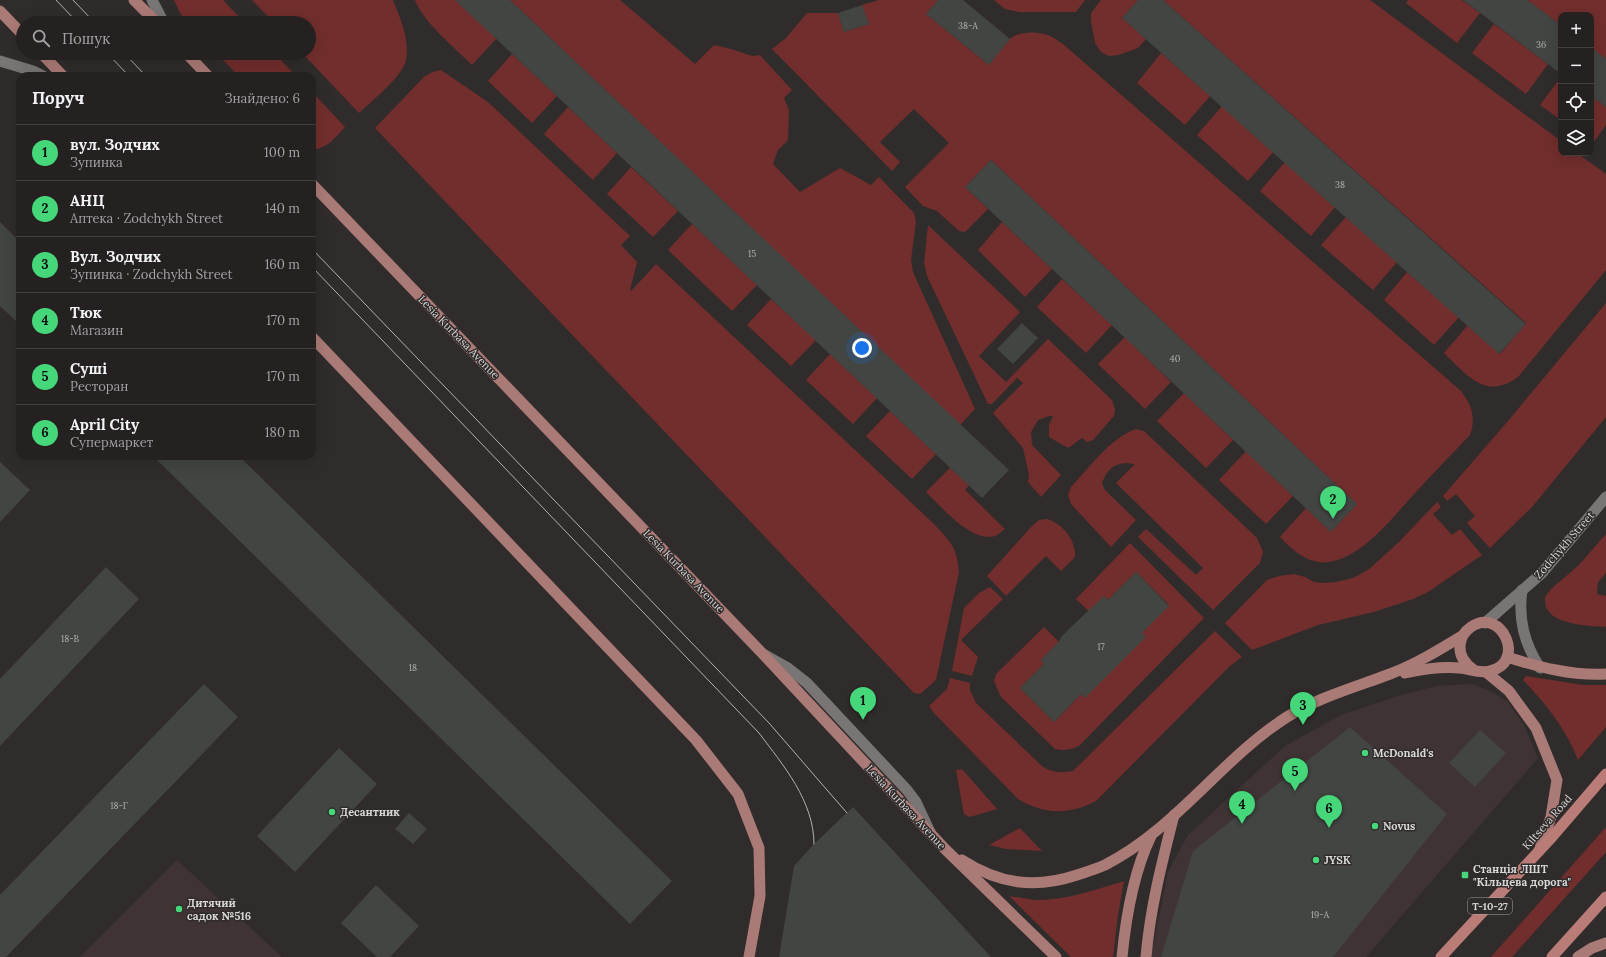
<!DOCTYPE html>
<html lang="uk">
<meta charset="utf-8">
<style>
:root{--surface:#242120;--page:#302e2d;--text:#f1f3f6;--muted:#a3a3a5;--line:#413e3e;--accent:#45d77a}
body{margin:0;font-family:Lora,serif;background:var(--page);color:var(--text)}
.controls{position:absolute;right:12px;top:12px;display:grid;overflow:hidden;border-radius:8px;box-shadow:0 4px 16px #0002}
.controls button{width:36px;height:36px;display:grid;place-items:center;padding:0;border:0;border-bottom:1px solid var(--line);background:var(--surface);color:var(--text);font:20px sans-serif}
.you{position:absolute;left:862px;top:348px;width:14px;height:14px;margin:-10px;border:3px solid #fff;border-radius:50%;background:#1a73e8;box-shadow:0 0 0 6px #1a73e833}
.badge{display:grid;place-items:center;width:26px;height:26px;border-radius:50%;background:var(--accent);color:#111;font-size:13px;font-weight:700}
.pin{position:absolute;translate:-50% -33px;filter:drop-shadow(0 1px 2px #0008)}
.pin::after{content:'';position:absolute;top:21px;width:14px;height:12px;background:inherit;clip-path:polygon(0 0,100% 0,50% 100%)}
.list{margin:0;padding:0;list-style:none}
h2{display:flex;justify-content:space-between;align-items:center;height:52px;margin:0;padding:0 16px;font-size:17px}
h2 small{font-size:13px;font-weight:400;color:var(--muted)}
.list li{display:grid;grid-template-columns:26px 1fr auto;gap:12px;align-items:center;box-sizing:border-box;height:56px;padding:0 16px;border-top:1px solid var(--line)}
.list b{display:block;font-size:15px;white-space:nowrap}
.list p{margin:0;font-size:13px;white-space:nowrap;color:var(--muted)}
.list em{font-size:13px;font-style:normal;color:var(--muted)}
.icon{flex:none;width:22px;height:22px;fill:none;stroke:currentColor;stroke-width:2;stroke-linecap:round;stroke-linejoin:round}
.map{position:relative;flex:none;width:1606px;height:957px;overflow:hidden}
.search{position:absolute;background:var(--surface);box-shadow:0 4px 16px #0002;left:16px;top:16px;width:300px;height:44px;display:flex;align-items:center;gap:10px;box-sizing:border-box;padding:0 14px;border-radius:22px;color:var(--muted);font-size:15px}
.panel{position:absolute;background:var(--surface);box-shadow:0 4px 16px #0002;left:16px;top:72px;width:300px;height:388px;border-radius:12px}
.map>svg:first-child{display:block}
</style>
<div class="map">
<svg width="1606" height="957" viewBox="0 0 1606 957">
<rect width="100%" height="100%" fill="#302c2b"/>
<g fill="#3f3433">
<path d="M 1472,684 L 1492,692 L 1508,702 L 1524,725 L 1538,758 L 1366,957 L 1151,957 L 1168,872 L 1188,835 L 1285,746 L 1341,715 L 1398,696 L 1436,686 Z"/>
<path d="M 177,860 L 282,957 L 80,957 Z"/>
</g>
<g fill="#712e2c">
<path d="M 174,0 L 223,0 L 245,23 L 188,23 L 180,13 Z"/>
<path d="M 252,0 L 393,0 C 400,18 410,40 406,60 C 403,76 372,101 359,113 L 302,53 L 309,53 L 309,23 L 274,23 Z"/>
<path d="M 415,0 L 469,0 L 496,39 L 472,65 C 455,48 423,22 415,0 Z"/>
<path d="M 510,0 L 620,0 L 695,64 L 714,45 L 731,49 L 752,56 L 760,55 L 792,90 L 784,98 L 789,110 L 788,140 L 778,150 L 773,164 L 800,192 L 840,168 L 871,185 L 879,177 L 914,213 L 916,222 L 911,260 L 913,272 L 975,409 L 960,425 Z"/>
<path d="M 879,0 L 938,0 L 926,14 L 989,65 C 995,57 1002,45 1011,38 C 1021,31 1039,31 1050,36 C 1055,38 1059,42 1063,44 L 1461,391 C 1472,405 1476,418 1470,435 C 1452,454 1433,473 1415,493 C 1393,517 1363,557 1329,562 C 1309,565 1292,550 1280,537 L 1306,508 L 1331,532 L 1357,504 L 991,160 L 965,187 L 988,209 L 965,232 L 959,231 L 937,211 L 923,206 L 905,187 L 949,143 L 914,109 L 880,142 L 900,162 L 892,171 L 772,49 L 786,38 L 807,13 L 838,13 L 844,32 L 869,24 L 862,5 Z"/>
<path d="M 994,0 L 1085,0 L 1076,12 L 1019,12 L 1005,9 Z"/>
<path d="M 1101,0 L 1138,0 L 1122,18 L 1146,39 L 1138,48 L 1119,55 L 1109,56 L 1101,52 L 1095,43 L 1091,21 L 1091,13 Z"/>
<path d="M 1163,0 L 1370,0 L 1561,141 L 1561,153 L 1577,153 L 1606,174 L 1606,270 L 1518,377 C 1486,401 1467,375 1444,353 L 1468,325 L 1500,354 L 1526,323 Z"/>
<path d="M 1408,0 L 1462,0 L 1480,13 L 1457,43 L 1406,3 Z"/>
<path d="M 1527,0 L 1606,0 L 1606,59 L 1591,48 L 1591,15 L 1561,15 L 1561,25 Z"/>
<path d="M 1494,24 L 1548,64 L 1526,94 L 1472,53 Z"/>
<path d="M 216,53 L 274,53 L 296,76 L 239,76 Z"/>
<path d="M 1161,53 L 1210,96 L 1185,125 L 1137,83 Z"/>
<path d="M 512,54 L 557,96 L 532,123 L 488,81 Z"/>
<path d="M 441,70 L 488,102 L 630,236 L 621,245 L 637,262 L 630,290 L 632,290 L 656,264 L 932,522 C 949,540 957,546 959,572 L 936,680 L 920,694 L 914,693 L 375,128 L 425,76 L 433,72 Z"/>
<path d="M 1561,77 L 1561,120 L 1540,105 Z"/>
<path d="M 312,92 L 345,127 C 335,138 328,148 312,150 Z"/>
<path d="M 1591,96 L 1606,107 L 1606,125 L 1593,143 L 1591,142 Z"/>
<path d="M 1222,106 L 1273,152 L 1248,181 L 1197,135 Z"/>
<path d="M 568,107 L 617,153 L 593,180 L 544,134 Z"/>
<path d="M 1285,162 L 1335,207 L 1311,236 L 1260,191 Z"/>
<path d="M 631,167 L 678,211 L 653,237 L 607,194 Z"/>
<path d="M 1346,217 L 1397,262 L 1373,290 L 1321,245 Z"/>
<path d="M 1002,222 L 1052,269 L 1025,297 L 978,250 Z"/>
<path d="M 692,224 L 757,285 L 732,311 L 668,250 Z"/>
<path d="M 928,225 L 1020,312 L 979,356 L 1006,382 L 1048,339 L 1112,400 L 1115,409 L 1114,416 L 1093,440 L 1087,442 L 1082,438 L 1068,448 L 1049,437 L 1049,425 L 1053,416 L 1049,416 L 1038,420 L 1031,432 L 1032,445 L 1061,475 L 1041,497 L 1028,482 L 1029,475 L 1023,448 L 993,413 L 1023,383 L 1017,378 L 992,404 L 988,404 L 927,276 L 924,263 Z"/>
<path d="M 1407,272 L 1459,317 L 1434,345 L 1384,300 Z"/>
<path d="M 1062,279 L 1112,325 L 1086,353 L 1037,307 Z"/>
<path d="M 771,299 L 816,340 L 791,366 L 747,325 Z"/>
<path d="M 1606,303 L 1606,417 L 1532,507 L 1490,548 L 1467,523 L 1475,516 L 1456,494 L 1447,501 L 1443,496 L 1508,421 Z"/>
<path d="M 1125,337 L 1171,382 L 1145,409 L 1098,364 Z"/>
<path d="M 830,354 L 877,398 L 853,424 L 806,380 Z"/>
<path d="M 1184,393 L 1233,440 L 1206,468 L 1157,421 Z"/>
<path d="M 890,411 L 936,454 L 912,479 L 866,436 Z"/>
<path d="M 1136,429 L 1144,431 L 1257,538 L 1263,552 L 1260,563 L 1213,610 L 1138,537 L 1146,529 L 1196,575 L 1203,568 L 1116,483 L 1135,464 C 1118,461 1108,466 1102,483 L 1105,490 L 1136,520 L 1111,547 L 1071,504 L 1068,495 L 1071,487 C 1091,466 1109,439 1136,429 Z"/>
<path d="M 1246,451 L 1293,496 L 1266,524 L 1219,480 Z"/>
<path d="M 950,468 L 969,485 L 965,490 L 1005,529 C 1002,531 998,535 995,536 C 971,543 941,506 926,492 Z"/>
<path d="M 1437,502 L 1441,507 L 1433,514 L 1452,535 L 1460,529 L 1482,555 L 1428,592 L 1413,599 L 1374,612 L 1318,625 L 1252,650 L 1225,623 L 1267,580 L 1279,576 L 1294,574 L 1305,577 L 1314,582 L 1322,583 L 1336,582 L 1353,578 L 1368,570 L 1399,542 Z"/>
<path d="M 1047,519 C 1063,524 1076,540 1075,557 L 1061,571 L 1046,556 L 1006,596 L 987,576 L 1031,527 L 1039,520 Z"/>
<path d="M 1606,534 L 1606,573 L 1598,582 L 1597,594 L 1606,596 L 1606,627 C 1589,626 1553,625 1546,607 C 1545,604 1545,600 1545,597 L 1551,589 L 1579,565 Z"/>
<path d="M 1130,543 L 1204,618 L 1079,746 C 1070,750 1064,751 1055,749 L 1001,697 L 994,681 L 996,674 L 1044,627 L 1065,648 L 1053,648 L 1041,660 L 1044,664 L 1020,688 L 1054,722 L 1081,694 L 1085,698 L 1142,633 L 1169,605 L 1136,572 L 1108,600 L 1104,596 L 1095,617 L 1076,599 Z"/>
<path d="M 990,587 L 1003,599 L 961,640 L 978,657 L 972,676 L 952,671 L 964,608 L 979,593 Z"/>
<path d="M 1215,631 L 1242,657 L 1230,666 L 1096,801 C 1069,815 1045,815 1018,799 L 933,712 L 929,706 L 947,689 L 950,678 L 970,683 L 970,690 L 976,703 L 1043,767 C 1054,773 1061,773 1073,771 Z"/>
<path d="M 1526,676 L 1583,685 L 1606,685 L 1606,727 L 1578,760 C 1566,729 1546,704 1523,680 Z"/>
<path d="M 962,769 L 997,809 L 970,817 L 964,814 L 956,770 Z"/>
<path d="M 1606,827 L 1606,852 L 1512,957 L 1491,957 Z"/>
<path d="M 1020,828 L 1042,851 L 1006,849 L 989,845 Z"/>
<path d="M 1124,881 L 1118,915 L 1113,957 L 1071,957 L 1009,896 C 1017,897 1026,899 1034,900 C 1064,901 1095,890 1124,881 Z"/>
</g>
<g fill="#424542">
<path d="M 455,0 L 510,0 L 1009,470 L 982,498 Z"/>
<path d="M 938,0 L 963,0 L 1010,39 L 989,65 L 926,14 Z"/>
<path d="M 1138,0 L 1163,0 L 1526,324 L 1499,354 L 1122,18 Z"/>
<path d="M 1463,0 L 1527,0 L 1561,25 L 1561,74 Z"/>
<path d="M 862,5 L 869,24 L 844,32 L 838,13 Z"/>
<path d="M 1591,48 L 1606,59 L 1606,107 L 1591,96 Z"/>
<path d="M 991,160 L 1357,504 L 1331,532 L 965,187 Z"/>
<path d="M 0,222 L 20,242 L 20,325 L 0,306 Z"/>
<path d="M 1022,323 L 1038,338 L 1013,364 L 997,349 Z"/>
<path d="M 153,456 L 239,456 L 672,881 L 630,924 Z"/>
<path d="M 0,462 L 30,490 L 0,522 Z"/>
<path d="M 106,567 L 139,599 L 0,746 L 0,679 Z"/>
<path d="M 1136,572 L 1169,606 L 1142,633 L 1146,637 L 1085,698 L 1081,694 L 1054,722 L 1020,688 L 1044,664 L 1041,660 L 1061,639 L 1060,638 L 1071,627 L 1104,596 L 1108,600 Z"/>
<path d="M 204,684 L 238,717 L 6,957 L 0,957 L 0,895 Z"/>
<path d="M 1350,727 L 1447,814 L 1333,957 L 1161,957 L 1193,851 Z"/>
<path d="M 1480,730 L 1506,753 L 1475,787 L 1449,763 Z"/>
<path d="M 339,748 L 377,784 L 295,872 L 257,836 Z"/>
<path d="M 853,807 L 991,957 L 779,957 L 794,866 L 814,844 Z"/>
<path d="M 409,813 L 427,829 L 413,844 L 395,829 Z"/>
<path d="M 376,885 L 419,926 L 390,957 L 377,957 L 341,923 Z"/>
</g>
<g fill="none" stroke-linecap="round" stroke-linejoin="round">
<g stroke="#797574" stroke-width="11">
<path d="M 1522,590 C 1518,619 1524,643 1540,668"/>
<path d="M 1485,623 L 1542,573 L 1606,497"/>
<path d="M 765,655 L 788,668 L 807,683 L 907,790 L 916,802 L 930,832"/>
</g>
<g stroke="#797574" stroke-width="11">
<path d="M 152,0 L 164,23"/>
<path d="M 0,61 L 33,71 L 43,76"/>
</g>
<g stroke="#aa7a76" stroke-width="11">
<path d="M 134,0 L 157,23"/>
<path d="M 0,11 L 23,35"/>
<path d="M 41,53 L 63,76"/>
<path d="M 186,53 L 208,76"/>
<path d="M 312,184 L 762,653 L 945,849 L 1056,957"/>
<path d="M 312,337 L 696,740 L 738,794 L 759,848 L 760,896 L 749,957"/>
<path d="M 1507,657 C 1539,667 1572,676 1606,674"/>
<path d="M 1486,672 L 1509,691 L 1536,728 L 1557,780 L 1551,817 L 1539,851"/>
<path d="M 1405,673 C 1423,669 1441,666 1460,668 C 1470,669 1480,674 1490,671 C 1527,663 1502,606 1471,627 C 1465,631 1461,637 1460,645 C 1459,656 1465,664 1474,670"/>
<path d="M 962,860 C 999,884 1035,889 1077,875 C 1086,872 1096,869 1105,865 C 1176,829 1221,759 1287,717 C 1319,697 1356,687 1390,674 C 1416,664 1439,650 1462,636"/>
<path d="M 1122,957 C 1126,916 1133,873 1151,836"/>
<path d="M 1146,957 C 1150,909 1162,862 1174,815"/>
<path d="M 1578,957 L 1592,948 L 1606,943"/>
</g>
<g stroke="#ba7c77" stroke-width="11">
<path d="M 1441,957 L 1552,837 L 1606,774"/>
<path d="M 1552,957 L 1606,897"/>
</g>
<g stroke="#b2b0b0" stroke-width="1">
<path d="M 56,0 L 78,23"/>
<path d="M 73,0 L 95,23"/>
<path d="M 107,53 L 129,76"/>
<path d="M 124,53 L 146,76"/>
<path d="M 312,249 L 769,723 L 847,813"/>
<path d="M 312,267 L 759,733 C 783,765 814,801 814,844"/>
</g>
</g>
<g fill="#45d77a" stroke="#302c2b" stroke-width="1.5">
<circle cx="1365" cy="753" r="4"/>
<circle cx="332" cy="812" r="4"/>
<circle cx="1375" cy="826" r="4"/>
<circle cx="1316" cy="860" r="4"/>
<rect x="1461" y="871" width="8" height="8" rx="2"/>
<circle cx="179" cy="909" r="4"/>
</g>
<g text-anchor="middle" stroke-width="3" stroke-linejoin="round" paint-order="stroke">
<g font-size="9" fill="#b2b2b1">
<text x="968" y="29">38-А</text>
<text x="1541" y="48">36</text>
<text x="1340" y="188">38</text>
<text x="752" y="257">15</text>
<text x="1175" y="362">40</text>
<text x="70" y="642">18-В</text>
<text x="1101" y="650">17</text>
<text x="413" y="671">18</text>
<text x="119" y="809">18-Г</text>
<text x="1320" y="918">19-А</text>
</g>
<rect fill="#302c2b" stroke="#a6a3a3" stroke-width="1" x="1468" y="898" width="44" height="16" rx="3"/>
<g font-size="10" font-weight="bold" fill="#d8d6d6">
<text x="1490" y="910">Т-10-27</text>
</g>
<g font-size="11" fill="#d8d6d6" stroke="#302c2b">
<text transform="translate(459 337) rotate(46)" y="4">Lesia Kurbasa Avenue</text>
<text transform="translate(1564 545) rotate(-49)" y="4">Zodchykh Street</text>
<text transform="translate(684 571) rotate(46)" y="4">Lesia Kurbasa Avenue</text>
<text transform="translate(906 807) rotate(47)" y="4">Lesia Kurbasa Avenue</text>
<text transform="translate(1547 822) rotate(-49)" y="4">Kiltseva Road</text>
</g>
<g font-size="11" font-weight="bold" fill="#d8d6d6" stroke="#302c2b" text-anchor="start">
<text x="1373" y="757">McDonald's</text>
<text x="340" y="816">Десантник</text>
<text x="1383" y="830">Novus</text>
<text x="1324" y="864">JYSK</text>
<text x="1473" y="873">Станція ЛШТ<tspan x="1473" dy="13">"Кільцева дорога"</tspan></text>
<text x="187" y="907">Дитячий<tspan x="187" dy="13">садок №516</tspan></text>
</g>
</g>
</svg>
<div class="controls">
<button>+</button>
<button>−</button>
<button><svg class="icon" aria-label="locate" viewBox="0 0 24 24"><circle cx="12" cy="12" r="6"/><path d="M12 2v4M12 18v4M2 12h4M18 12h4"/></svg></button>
<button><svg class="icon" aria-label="layers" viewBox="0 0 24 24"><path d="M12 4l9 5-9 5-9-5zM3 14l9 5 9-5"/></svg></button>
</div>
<div class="you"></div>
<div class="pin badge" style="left:863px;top:720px">1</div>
<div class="pin badge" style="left:1333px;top:519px">2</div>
<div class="pin badge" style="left:1303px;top:725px">3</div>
<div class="pin badge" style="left:1242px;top:824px">4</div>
<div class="pin badge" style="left:1295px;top:791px">5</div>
<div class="pin badge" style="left:1329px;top:828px">6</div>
<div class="search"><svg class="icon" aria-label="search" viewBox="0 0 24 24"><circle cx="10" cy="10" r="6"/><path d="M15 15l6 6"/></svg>Пошук</div>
<section class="panel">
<h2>Поруч<small>Знайдено: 6</small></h2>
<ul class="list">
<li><span class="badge">1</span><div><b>вул. Зодчих</b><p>Зупинка</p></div><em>100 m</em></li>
<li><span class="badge">2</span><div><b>АНЦ</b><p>Аптека · Zodchykh Street</p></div><em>140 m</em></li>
<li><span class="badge">3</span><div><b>Вул. Зодчих</b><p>Зупинка · Zodchykh Street</p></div><em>160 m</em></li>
<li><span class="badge">4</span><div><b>Тюк</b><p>Магазин</p></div><em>170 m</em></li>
<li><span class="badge">5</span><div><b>Суші</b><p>Ресторан</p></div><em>170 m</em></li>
<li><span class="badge">6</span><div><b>April City</b><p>Супермаркет</p></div><em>180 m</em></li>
</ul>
</section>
</div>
